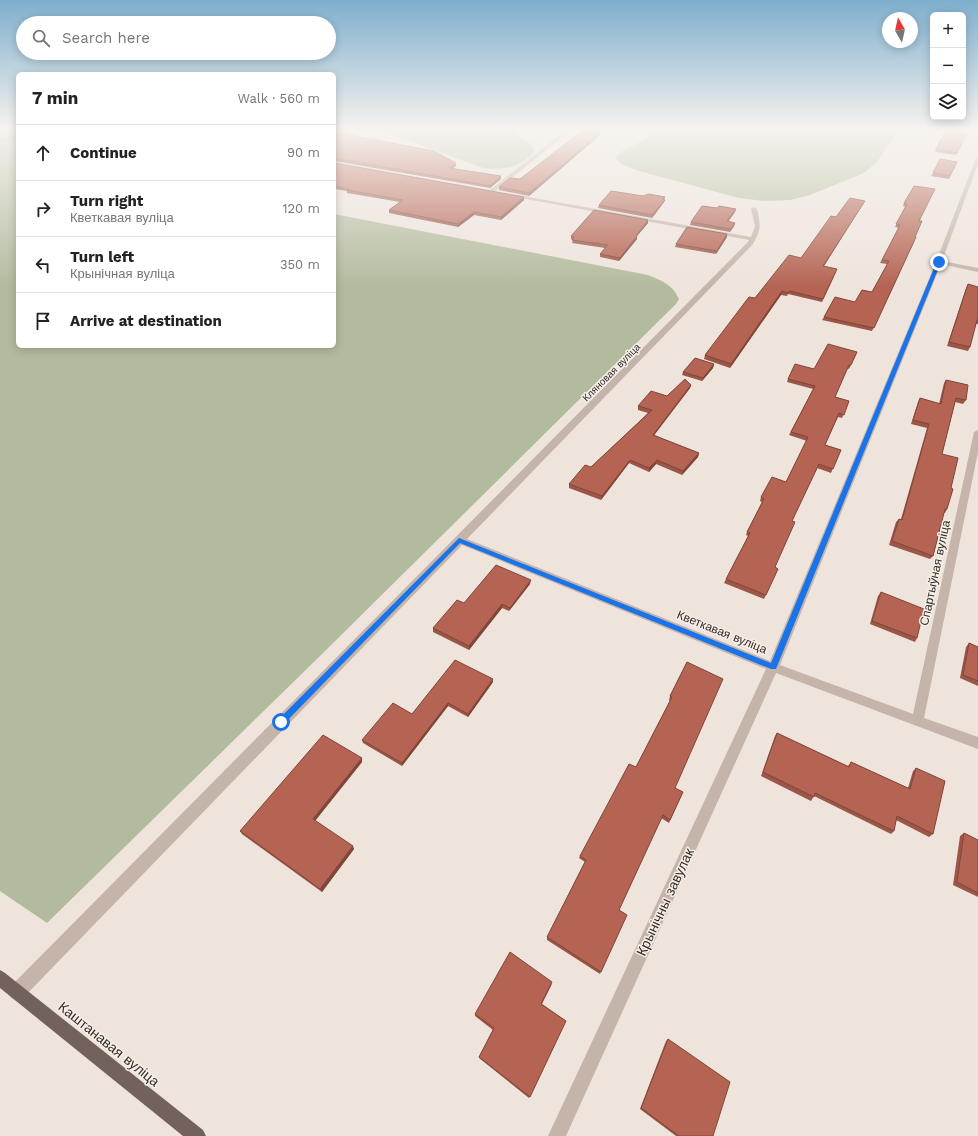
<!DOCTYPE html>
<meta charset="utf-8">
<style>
:root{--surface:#fff;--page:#f6f6f6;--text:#222;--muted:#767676;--line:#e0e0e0}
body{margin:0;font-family:"Work Sans",sans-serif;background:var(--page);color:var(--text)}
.controls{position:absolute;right:12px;top:12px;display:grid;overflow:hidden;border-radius:6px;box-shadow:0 2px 10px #0003}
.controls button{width:36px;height:36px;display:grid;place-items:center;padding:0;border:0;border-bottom:1px solid var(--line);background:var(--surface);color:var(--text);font:20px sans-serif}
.compass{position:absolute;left:882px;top:12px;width:36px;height:36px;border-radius:50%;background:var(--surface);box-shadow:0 2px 10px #0003;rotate:351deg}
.stop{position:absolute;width:12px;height:12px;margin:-9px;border:3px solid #1a73e8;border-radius:50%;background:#fff}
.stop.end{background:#1a73e8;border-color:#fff;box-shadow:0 1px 4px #0008}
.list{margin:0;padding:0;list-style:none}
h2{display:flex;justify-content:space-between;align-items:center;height:52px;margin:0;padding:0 16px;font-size:17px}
h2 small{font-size:13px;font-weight:400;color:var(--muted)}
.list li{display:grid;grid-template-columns:26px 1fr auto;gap:12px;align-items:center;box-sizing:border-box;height:56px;padding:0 16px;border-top:1px solid var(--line)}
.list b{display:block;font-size:15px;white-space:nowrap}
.list p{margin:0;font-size:13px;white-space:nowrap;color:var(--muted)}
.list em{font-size:13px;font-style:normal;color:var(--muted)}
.icon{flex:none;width:22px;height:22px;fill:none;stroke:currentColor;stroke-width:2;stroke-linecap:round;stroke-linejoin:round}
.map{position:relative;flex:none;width:978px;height:1136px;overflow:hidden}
.search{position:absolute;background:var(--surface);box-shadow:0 2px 10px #0003;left:16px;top:16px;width:320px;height:44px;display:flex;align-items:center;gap:10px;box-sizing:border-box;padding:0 14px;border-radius:22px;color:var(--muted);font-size:15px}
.panel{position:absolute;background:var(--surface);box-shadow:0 2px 10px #0003;left:16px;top:72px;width:320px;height:276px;border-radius:6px}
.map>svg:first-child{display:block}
</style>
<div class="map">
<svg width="978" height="1136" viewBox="0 0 978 1136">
<rect width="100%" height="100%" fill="#eee4dc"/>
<g fill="#b3bb9e">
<path d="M 2,128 L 18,128 L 18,346 L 334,346 L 334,214 L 648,275 C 661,280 673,285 679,299 L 676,304 L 320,656 L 47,923 L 0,891 L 0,129 Z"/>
<path d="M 374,128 L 518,128 L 516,134 L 533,146 L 534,152 C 521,168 502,170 483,168 Z"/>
<path d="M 666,128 L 900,128 L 877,162 L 864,173 L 810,195 L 790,200 L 764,201 L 739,198 L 639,171 L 623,165 L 616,159 L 617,155 L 621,152 Z"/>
</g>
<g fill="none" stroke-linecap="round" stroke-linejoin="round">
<path stroke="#7fa7a6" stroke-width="2.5" d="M 0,140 L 18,136"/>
<path fill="#c4b4a9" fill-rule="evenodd" d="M 569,128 L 574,128 L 495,191 L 751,237 L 755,226 L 751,209 L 754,207 L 757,209 C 761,227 761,229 753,244 L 467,539 L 770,661 L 936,262 L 976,158 L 978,157 L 978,164 L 942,261 L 978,268 L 978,272 L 941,264 L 780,665 L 913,714 L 974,432 L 978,430 L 978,452 L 924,718 L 978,737 L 978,749 L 776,673 L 566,1136 L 548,1136 L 766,669 L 462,545 L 23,998 L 17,1000 L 11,998 L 9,992 L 11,986 L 748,242 L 749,240 L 334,164 L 334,162 L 490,190 Z"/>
<path fill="#73615b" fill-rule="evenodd" d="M 0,970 L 5,973 L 203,1130 L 206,1136 L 183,1136 L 0,988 Z"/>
</g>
<g fill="#9c5647">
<path d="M 334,132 L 456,166 L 452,168 L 501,179 L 490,188 L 334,161 Z"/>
<path d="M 960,133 L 967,134 L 956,155 L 935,152 L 936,149 Z"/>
<path d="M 599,136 L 529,196 L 499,190 L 499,187 L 520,179 Z"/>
<path d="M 957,162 L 949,179 L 931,176 L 933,173 Z"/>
<path d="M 334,163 L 524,200 L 501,220 L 474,215 L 458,227 L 389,213 L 389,210 L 400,202 L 347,193 L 347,191 L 334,189 Z"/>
<path d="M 914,186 L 920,221 L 915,237 L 915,240 L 872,331 L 822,320 L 824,317 L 855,302 L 872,292 L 887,264 L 880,263 L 899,228 L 895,227 L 906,207 L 903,206 L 904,203 Z"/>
<path d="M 643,196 L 665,197 L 664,202 L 652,218 L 598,208 L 599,205 Z"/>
<path d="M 863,204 L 824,266 L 836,272 L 822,302 L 788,294 L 787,296 L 781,295 L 730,368 L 704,359 L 705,355 L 755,298 L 801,258 L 836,217 Z"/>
<path d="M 735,212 L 728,222 L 735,223 L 734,226 L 730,232 L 690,225 L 691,222 Z"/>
<path d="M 648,223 L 637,236 L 637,239 L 619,261 L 600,257 L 600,254 L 605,248 L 572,243 L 573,240 L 571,239 L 571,236 Z"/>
<path d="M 727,237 L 716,254 L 675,247 L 676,244 Z"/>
<path d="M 968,284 L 978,287 L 978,324 L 976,324 L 970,347 L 968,351 L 947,346 L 966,288 Z"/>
<path d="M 857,352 L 849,369 L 847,368 L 835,397 L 849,401 L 842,418 L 838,417 L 825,445 L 841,450 L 831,473 L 817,468 L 792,521 L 775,567 L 778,569 L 764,599 L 724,583 L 748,536 L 746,535 L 747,532 L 762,502 L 760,501 L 761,497 L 786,482 L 807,441 L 789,435 L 813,389 L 787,382 L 788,379 L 814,369 Z"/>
<path d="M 714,364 L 713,368 L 702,381 L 682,375 L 683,372 Z"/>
<path d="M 946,380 L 966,400 L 963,404 L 955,402 L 942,454 L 951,488 L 947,509 L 945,513 L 944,513 L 933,556 L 930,559 L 889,545 L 896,522 L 899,519 L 901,519 L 927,428 L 911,424 L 918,402 L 920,398 L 939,404 L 944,383 Z"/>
<path d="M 691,385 L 690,388 L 654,435 L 699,453 L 698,457 L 682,475 L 656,464 L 649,472 L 629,463 L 601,500 L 569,488 L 569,484 L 591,467 L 648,413 L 638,410 L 638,406 L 667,396 Z"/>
<path d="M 530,584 L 509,611 L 502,608 L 469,650 L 433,632 L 433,628 L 464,603 Z"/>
<path d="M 881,592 L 917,638 L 915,642 L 870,624 L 878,596 Z"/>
<path d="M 969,643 L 978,647 L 978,686 L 960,678 L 966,647 Z"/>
<path d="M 687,662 L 675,788 L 683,792 L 669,823 L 661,818 L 619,910 L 627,915 L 600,974 L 547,940 L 547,937 L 585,862 L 579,858 L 580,856 L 636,767 L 670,701 L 669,700 L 670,696 Z"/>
<path d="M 493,682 L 468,717 L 448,706 L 402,766 L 363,743 L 362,740 L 412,714 Z"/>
<path d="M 777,733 L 848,766 L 851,762 L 908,788 L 913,771 L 916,768 L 933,834 L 929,837 L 896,820 L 894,831 L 891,834 L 814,796 L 811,801 L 761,776 L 775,736 Z"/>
<path d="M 362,758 L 362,762 L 315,821 L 354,849 L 322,892 L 242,834 L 240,831 Z"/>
<path d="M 964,833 L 978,840 L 978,897 L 953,885 L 960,836 Z"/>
<path d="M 552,984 L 542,1004 L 566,1021 L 529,1098 L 479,1058 L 479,1057 L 493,1030 L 475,1016 L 475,1014 Z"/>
<path d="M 668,1039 L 713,1136 L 676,1136 L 640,1109 L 666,1041 Z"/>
</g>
<g fill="#7f463a">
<path d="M 600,133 L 599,136 L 529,196 L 529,193 Z"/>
<path d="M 456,163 L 456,166 L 449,171 L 449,168 Z"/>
<path d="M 501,176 L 501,179 L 490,188 L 490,186 Z"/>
<path d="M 524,197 L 524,200 L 501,220 L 501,217 Z"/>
<path d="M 665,200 L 664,202 L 652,218 L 652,215 Z"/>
<path d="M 865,201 L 863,204 L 822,269 L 823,266 Z"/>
<path d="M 736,209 L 735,212 L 726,224 L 727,221 Z"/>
<path d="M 474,212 L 474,215 L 458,227 L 458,224 Z"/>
<path d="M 648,220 L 648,223 L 637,236 L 637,239 L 619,261 L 620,258 L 636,236 Z"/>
<path d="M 735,223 L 734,226 L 730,232 L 731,229 Z"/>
<path d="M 727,234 L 727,237 L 716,254 L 717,251 Z"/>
<path d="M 782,291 L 781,295 L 730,368 L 731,364 Z"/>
<path d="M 714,364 L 713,368 L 702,381 L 703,378 Z"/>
<path d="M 691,385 L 690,388 L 652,438 L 653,435 Z"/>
<path d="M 699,453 L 698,457 L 682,475 L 683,471 Z"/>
<path d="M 630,460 L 629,463 L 601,500 L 602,496 Z"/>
<path d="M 657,460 L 656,464 L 649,472 L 649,468 Z"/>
<path d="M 531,580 L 530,584 L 509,611 L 510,608 Z"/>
<path d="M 502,604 L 502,608 L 469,650 L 469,646 Z"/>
<path d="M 493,679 L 493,682 L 468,717 L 468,714 Z"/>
<path d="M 448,703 L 448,706 L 402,766 L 402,763 Z"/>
<path d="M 362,758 L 362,762 L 314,822 L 313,819 Z"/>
<path d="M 353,846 L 354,849 L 322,892 L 320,889 Z"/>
</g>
<g fill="#b56453" stroke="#7f463a">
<path d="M 586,128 L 596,128 L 600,133 L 529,193 L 499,187 L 510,178 L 520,179 Z"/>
<path d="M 947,128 L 962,128 L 960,133 L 967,134 L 957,153 L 936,149 Z"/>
<path d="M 334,132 L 434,151 L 456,163 L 449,168 L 501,176 L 490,186 L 334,158 Z"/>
<path d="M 940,159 L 957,162 L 950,176 L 933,173 Z"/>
<path d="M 334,163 L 524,197 L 501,217 L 474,212 L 458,224 L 389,210 L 403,200 L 347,190 L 349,189 L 334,186 Z"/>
<path d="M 914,186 L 935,189 L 919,221 L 922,221 L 915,237 L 916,237 L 874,328 L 824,317 L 835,297 L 855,302 L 862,290 L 872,292 L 889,261 L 882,260 L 900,225 L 896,224 L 907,204 L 904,203 Z"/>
<path d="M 611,191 L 643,196 L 649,194 L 665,197 L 663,199 L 665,200 L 652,215 L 599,205 Z"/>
<path d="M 850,198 L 865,201 L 823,266 L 837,269 L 823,299 L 789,291 L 788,293 L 782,291 L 731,364 L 705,355 L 749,297 L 755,298 L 789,255 L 801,258 L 831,216 L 836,217 Z"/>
<path d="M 702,206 L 717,208 L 719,206 L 736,209 L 727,221 L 735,223 L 731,229 L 691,222 Z"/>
<path d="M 594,210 L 648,220 L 636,236 L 637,236 L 620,258 L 600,254 L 608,245 L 572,240 L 574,237 L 571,236 Z"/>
<path d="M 687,227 L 727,234 L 717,251 L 676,244 Z"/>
<path d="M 968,284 L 978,287 L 978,320 L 977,320 L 970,347 L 949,342 Z"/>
<path d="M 828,344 L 857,352 L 851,365 L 849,365 L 835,397 L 849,401 L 844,415 L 839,413 L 825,445 L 841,450 L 833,469 L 819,464 L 792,521 L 795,522 L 775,567 L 778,569 L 766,595 L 726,579 L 750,533 L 747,532 L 764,499 L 761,497 L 772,477 L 786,482 L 808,437 L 791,432 L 815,386 L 788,379 L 795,364 L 814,369 Z"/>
<path d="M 695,358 L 714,364 L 703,378 L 683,372 Z"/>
<path d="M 685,379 L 691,385 L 653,435 L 699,453 L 683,471 L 657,460 L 649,468 L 630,460 L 602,496 L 569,484 L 585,465 L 591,467 L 652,410 L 638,406 L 651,391 L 667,396 Z"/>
<path d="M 946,380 L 968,385 L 966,400 L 956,398 L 942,454 L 958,458 L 951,488 L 953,489 L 947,509 L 945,509 L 933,556 L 892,541 L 899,519 L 902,520 L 929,424 L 913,420 L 920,398 L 941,404 Z"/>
<path d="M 496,565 L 531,580 L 510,608 L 502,604 L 469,646 L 433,628 L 457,600 L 464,603 Z"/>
<path d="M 881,592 L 924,609 L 917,638 L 872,621 Z"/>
<path d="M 969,643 L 978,647 L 978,681 L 963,675 Z"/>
<path d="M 455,660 L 493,679 L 468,714 L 448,703 L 402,763 L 362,740 L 393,703 L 412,714 Z"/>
<path d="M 687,662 L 723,679 L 675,788 L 683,792 L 670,820 L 663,815 L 619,910 L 627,915 L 601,972 L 547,937 L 586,860 L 580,856 L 629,764 L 636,767 L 672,697 L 670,696 Z"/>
<path d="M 777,733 L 849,767 L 851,762 L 910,789 L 916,768 L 945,781 L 933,834 L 897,816 L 894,831 L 815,793 L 814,797 L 763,772 Z"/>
<path d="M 323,735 L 362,758 L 313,819 L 353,846 L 320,889 L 240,831 Z"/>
<path d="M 964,833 L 978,840 L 978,893 L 957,882 Z"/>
<path d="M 510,952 L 552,982 L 541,1004 L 566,1021 L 530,1097 L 479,1057 L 494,1028 L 475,1014 Z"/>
<path d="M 668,1039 L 730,1082 L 713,1136 L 679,1136 L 641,1108 Z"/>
</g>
<linearGradient id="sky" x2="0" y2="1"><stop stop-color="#7eafce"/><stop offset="0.45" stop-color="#f7f3ef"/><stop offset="1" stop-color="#f7f3ef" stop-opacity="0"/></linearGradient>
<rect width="978" height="287" fill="url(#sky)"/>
<path fill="#1a73e8" d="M 937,261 L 941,262 L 776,669 L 771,669 L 460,543 L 284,724 L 278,724 L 278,720 L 459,538 L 771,663 Z"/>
<g text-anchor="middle" stroke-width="3" stroke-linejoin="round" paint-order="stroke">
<g font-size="10" fill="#332b28" stroke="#f6efe7">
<text transform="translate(611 372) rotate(-45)" y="4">Кляновая вуліца</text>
</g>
<g font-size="12" fill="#332b28" stroke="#f6efe7">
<text transform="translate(935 573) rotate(-78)" y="4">Спартыўная вуліца</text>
<text transform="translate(722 632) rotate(22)" y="4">Кветкавая вуліца</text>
</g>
<g font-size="14" fill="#332b28" stroke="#f6efe7">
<text transform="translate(665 902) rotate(-65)" y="5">Крынічны завулак</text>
<text transform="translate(109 1044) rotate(39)" y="5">Каштанавая вуліца</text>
</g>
</g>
</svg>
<div class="controls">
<button>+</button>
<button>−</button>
<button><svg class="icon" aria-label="layers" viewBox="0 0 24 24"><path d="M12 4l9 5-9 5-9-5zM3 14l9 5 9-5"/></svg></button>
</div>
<svg class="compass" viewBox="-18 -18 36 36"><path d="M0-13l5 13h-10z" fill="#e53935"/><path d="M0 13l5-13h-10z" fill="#767676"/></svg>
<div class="stop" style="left:281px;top:722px"></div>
<div class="stop end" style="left:939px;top:262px"></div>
<div class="search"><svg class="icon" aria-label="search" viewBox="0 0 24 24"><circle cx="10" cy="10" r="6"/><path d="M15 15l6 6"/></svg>Search here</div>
<section class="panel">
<h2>7 min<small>Walk · 560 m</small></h2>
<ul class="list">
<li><svg class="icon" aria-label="ahead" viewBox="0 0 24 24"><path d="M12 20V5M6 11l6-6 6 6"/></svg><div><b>Continue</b></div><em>90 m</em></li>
<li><svg class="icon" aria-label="right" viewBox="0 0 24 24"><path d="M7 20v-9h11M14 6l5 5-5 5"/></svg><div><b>Turn right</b><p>Кветкавая вуліца</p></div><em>120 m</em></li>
<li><svg class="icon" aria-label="left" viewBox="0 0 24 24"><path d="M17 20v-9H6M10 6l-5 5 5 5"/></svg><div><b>Turn left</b><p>Крынічная вуліца</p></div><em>350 m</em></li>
<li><svg class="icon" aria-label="arrive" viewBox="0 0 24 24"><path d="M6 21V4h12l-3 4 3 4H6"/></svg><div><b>Arrive at destination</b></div></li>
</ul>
</section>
</div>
